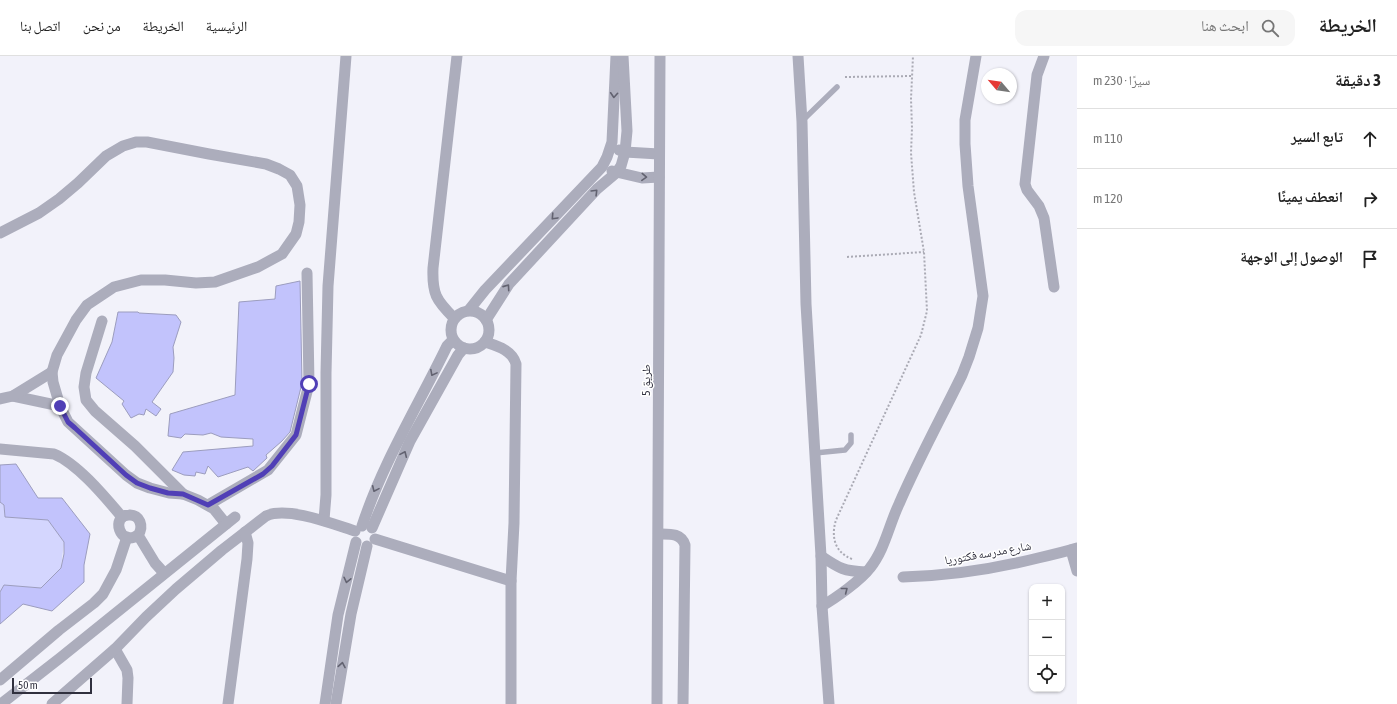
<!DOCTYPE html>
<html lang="ar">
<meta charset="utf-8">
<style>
:root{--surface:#fff;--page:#f6f6f6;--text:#222;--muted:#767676;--line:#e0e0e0}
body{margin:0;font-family:"Asap Condensed","Noto Naskh Arabic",sans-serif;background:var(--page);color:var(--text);direction:rtl}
.controls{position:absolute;right:12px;bottom:12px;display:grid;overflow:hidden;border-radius:8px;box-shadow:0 1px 3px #0004}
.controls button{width:36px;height:36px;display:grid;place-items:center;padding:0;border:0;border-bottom:1px solid var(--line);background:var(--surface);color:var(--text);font:20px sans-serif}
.compass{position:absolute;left:981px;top:12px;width:36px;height:36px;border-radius:50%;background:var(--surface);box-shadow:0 1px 3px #0004;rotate:299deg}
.scale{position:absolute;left:12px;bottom:10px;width:80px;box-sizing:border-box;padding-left:4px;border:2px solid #30303e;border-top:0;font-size:11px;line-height:14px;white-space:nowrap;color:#30303e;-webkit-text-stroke:3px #fff;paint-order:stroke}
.stop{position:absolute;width:12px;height:12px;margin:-9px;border:3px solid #503fb6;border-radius:50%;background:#fff}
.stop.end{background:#503fb6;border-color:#fff;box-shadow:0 1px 4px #0008}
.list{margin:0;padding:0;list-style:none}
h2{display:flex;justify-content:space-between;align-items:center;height:52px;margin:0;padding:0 16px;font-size:17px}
h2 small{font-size:13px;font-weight:400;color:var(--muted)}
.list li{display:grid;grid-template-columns:26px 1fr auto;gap:12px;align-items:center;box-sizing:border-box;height:60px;padding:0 16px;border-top:1px solid var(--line)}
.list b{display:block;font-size:15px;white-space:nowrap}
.list em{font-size:13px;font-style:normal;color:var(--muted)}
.icon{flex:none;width:22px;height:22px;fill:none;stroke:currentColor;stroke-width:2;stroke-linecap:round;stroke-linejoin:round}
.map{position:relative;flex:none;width:1077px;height:648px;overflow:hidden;direction:ltr}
header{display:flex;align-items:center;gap:24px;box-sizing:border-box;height:56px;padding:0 20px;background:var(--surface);border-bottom:1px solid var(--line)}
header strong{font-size:19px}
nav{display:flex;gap:22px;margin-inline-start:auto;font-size:14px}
.search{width:280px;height:36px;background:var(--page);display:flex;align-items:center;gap:10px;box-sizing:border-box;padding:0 14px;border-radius:12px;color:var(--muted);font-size:15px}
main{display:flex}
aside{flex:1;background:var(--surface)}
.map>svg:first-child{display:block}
</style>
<header>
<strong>الخريطة</strong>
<div class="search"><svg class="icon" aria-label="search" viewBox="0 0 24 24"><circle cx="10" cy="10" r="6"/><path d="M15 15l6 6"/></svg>ابحث هنا</div>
<nav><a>الرئيسية</a><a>الخريطة</a><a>من نحن</a><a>اتصل بنا</a></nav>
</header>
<main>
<aside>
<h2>3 دقيقة<small>سيرًا · 230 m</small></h2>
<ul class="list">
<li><svg class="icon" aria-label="ahead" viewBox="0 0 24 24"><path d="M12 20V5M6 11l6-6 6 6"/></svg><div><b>تابع السير</b></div><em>110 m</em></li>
<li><svg class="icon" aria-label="right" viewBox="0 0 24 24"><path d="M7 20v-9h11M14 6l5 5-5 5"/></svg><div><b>انعطف يمينًا</b></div><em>120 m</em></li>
<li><svg class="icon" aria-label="arrive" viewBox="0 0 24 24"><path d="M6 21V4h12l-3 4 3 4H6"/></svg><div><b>الوصول إلى الوجهة</b></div></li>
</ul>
</aside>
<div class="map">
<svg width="1077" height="648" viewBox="0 0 1077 648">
<rect width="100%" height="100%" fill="#f2f2fa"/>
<path fill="#d4d6fe" d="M 0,446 L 4,449 L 5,461 L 48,464 L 64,486 L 61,512 L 41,532 L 4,529 L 0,536 Z"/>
<g fill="#c2c3fc" stroke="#9c9dbe">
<path d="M 300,225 L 302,327 L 290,376 L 282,385 L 266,399 L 267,402 L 253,415 L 248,411 L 218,421 L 208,410 L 205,418 L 196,416 L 195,420 L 184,419 L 172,414 L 183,396 L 253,390 L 253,383 L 221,381 L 211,377 L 203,379 L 185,378 L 181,382 L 168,380 L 170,358 L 235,339 L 239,246 L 275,243 L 276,230 Z"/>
<path d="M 118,256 L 138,256 L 139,257 L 176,259 L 181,266 L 173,291 L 174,302 L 173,316 L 152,346 L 161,353 L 156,360 L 146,353 L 144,359 L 139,358 L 131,362 L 122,348 L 124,345 L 96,322 L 112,286 Z"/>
<path d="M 16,408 L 38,442 L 62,442 L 90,478 L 84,509 L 84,526 L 52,555 L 23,548 L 0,568 L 0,536 L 4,529 L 41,532 L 61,512 L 64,498 L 64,486 L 48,464 L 5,461 L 4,449 L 0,446 L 0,409 Z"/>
</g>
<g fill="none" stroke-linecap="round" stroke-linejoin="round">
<g stroke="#aaaab4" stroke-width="2" stroke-dasharray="2 2" stroke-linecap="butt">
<path d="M 845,21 L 912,20"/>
<path d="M 847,201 L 924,196"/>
<path d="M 852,503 C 834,496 831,480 836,464 L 921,279 L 927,255 L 924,196 L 914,136 L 911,97 L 912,72 L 911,43 L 913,0"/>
</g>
<g stroke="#acadbc" stroke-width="5.5">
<path d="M 802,65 L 837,31"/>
<path d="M 815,397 L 845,394 L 851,387 L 851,379"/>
</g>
<g stroke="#acadbc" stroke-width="11">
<path d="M 798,0 L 802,66 L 806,248 L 821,500 L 822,550 L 829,648"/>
<path d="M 1044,0 L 1037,19 L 1025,128 L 1027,134 L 1039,150 L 1044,162 L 1054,231"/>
<path d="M 619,94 L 625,96 L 659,98"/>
<path d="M 612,115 L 642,122 L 659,121"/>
<path d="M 0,177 L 39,157 L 59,143 L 78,127 L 106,100 L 123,90 L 136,86 L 147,86 L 209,98 L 266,108 L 279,113 L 290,119 L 297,130 L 300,149 L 299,166 L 296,178 L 282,198 L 258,211 L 215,226 L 196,227 L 165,224 L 141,224 L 114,231 L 87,249 L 76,264 L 57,299 L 52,316 L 53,326 L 60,350 L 68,366 L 126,419 L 137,427 L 150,432 L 169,437 L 183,438 L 198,444 L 214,453 L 226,468"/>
<path d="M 469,254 L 485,234 L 602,111 L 607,101 L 612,86 L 616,0"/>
<circle cx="470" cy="274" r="19"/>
<path d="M 454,262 C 436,244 432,238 433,212 L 457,0"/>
<path d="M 486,264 L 509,228 L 597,133 L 616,117 L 621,110 L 625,96 L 627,75 L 623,0"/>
<path d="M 102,265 L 86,317 L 84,331 L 86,344 L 95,355 L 135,390 L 183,438"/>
<path d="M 485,286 C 497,290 512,294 516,308 L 514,467 L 511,525 L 511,648"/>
<path d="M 13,340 L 60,350"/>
<path d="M 0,343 L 13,340 L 52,316"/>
<path d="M 0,393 L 54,398 C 78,408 105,441 122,461"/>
<path d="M 208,449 L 268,414 L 296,379 L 309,328 L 307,217"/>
<path d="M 324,464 L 326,439 L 326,317 L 328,230 L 346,0"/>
<path d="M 362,470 C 383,406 418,350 447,290 L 453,284"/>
<path d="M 372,472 L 410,385 L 458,299 L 464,292"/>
<path d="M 659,478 C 670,478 681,477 685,489 L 683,648"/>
<path d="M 138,479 C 120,492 110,459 129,459 C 140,458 144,471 138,479 L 155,507 L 164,517"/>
<path d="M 375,483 L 511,525"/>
<path d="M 1071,494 L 1077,515"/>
<path d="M 821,500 C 840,513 844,515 866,516"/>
<path d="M 903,521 C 948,520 994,513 1038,502 C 1051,499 1064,496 1077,492"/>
<path d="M 822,550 C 836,542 861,524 870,512 C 885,493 889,469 899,448 C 918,404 941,362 962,319 L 969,301 L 978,272 L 983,240 L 968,130 L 965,88 L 965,64 L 976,0"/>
<path d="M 115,593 L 127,614 L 128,622 L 127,648"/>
<path d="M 0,624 L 59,574 L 94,547 L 103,538 L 116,514 L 127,481"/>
<path d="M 1,648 L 60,602 L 235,461"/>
<path d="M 52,648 L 115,593 L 146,561 L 176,533 L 222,494 L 266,460 C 287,450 333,468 355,475"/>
<path d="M 228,648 L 247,503 L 248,487 L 245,476"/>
<path d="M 325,648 L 338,559 L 356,486"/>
<path d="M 336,648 L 351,558 L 367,490"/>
<path d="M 657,648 L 660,0"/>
</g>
</g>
<defs><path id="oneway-chevron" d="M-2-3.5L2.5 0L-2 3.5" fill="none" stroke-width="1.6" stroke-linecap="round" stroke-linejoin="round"/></defs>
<g stroke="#626270">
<use href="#oneway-chevron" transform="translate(614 39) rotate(94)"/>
<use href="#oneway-chevron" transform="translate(644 121) rotate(3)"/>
<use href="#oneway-chevron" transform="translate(595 136) rotate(-45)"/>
<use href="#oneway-chevron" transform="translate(554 161) rotate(133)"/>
<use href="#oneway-chevron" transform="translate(507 231) rotate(-55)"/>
<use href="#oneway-chevron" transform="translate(433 317) rotate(118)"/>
<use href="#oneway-chevron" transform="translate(404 398) rotate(-66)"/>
<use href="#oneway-chevron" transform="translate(375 433) rotate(114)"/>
<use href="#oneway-chevron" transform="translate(347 524) rotate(103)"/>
<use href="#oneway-chevron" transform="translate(845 534) rotate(-38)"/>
<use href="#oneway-chevron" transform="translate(342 609) rotate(-80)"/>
</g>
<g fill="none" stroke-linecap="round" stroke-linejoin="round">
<path stroke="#503fb6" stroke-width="5" d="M 60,350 L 68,366 L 75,372 L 126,419 L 137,427 L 150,432 L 168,437 L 183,438 L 208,449 L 263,418 L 272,410 L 296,379 L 309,328"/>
</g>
<g text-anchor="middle" stroke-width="3" stroke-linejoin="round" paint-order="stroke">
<g font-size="12" fill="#30303e" stroke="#fff">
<text transform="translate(646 324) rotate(-90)" y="4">طريق 5</text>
<text transform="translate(988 497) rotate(-10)" y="4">شارع مدرسه فكتوريا</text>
</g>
</g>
</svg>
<div class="controls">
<button>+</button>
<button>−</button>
<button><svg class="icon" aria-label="locate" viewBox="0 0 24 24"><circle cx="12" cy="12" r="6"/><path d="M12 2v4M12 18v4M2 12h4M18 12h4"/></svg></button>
</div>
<svg class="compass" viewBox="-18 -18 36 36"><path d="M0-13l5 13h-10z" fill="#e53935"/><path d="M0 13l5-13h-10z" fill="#767676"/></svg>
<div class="scale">50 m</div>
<div class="stop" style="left:309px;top:328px"></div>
<div class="stop end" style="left:60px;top:350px"></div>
</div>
</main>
